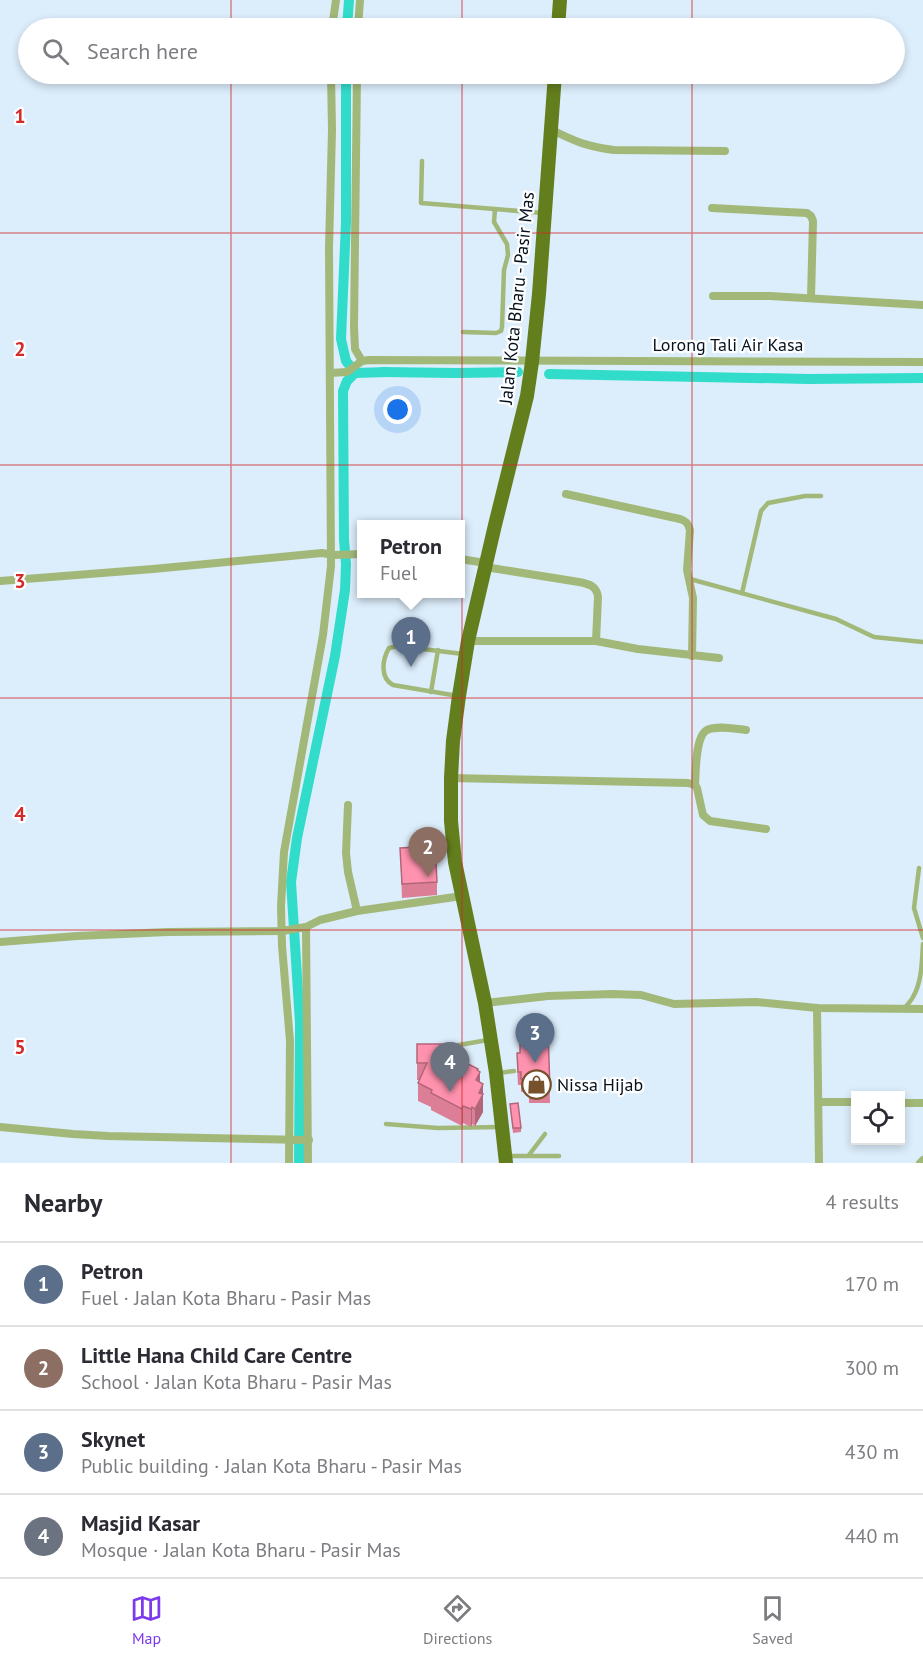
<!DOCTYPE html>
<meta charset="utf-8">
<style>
:root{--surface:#fff;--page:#f7f7f7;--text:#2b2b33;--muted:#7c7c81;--line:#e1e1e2;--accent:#7c3aed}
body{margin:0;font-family:"PT Sans",sans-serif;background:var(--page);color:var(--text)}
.controls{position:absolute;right:18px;bottom:18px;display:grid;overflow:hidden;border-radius:0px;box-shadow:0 3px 9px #0003}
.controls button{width:54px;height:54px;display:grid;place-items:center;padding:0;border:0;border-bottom:2px solid var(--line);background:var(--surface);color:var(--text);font:30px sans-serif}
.you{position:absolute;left:398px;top:410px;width:21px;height:21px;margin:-15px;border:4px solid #fff;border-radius:50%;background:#1a73e8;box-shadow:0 0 0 9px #1a73e833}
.badge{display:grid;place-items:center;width:39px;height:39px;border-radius:50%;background:var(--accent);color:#fff;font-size:20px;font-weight:700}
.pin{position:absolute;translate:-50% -50px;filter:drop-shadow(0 2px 3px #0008)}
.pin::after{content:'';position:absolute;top:32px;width:21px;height:18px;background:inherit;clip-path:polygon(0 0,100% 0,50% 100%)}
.popup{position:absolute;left:357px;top:520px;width:108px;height:78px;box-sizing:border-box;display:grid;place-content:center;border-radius:0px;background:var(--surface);filter:drop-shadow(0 2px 4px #0005);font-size:20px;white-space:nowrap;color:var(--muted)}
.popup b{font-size:22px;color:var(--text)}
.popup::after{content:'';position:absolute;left:50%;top:100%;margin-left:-12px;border:12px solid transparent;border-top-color:var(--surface)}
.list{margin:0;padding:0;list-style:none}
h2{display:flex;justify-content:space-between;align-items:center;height:78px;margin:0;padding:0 24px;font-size:26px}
h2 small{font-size:20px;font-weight:400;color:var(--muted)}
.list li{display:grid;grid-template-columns:39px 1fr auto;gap:18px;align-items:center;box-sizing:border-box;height:84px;padding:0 24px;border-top:2px solid var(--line)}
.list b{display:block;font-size:22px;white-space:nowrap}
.list p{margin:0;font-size:20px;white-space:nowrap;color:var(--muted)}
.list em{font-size:20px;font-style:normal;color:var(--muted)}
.icon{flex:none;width:33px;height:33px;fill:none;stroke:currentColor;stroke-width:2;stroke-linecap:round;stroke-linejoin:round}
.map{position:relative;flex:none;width:923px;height:1163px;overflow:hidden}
.search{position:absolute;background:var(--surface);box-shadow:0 3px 9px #0003;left:18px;right:18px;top:18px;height:66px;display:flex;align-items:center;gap:15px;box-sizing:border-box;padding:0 21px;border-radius:33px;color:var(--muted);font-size:22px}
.sheet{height:414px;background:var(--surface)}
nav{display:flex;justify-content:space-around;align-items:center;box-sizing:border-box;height:84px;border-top:2px solid var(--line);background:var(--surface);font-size:16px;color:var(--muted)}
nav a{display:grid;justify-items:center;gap:3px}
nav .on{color:var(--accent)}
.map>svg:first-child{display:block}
</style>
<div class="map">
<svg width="923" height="1163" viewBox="0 0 923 1163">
<rect width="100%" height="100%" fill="#dcedfb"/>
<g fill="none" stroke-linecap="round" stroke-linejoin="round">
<g stroke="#31ddca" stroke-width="10">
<path d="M 347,28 L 349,0"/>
<path d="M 346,74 L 346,222 L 341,339 L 346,361 L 351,367"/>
<path d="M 382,372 L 455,373 L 518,372"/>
<path d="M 549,374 L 809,379 L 923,378"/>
<path d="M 299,1163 L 300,1023 L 291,882 L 297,838 L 335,656 L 345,590 L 346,564 L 344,540 L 343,391 L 347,381 L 355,373 L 388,372"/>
</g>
<g stroke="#a2b879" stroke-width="4.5">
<path d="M 615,28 L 624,28"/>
<path d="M 422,161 L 421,203 L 543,213"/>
<path d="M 463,332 L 496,333 L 501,331 L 502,327 L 504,270 L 508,255 L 507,244 L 494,222 L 495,209"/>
<path d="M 690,579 L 836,619 L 874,637 L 923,642"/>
<path d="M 742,593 L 761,511 L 768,503 L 805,496 L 821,496"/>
<path d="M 431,692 L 438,650"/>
<path d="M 458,696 L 393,685 C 380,678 382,660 389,648 L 398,646 L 463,654"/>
<path d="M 919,868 L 914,908 L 923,938"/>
<path d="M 904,1009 C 907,1005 911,1001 913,997 C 922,982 922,960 923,944"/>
<path d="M 453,1046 L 488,1040"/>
<path d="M 499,1073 L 514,1071"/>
<path d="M 386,1124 L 438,1128 L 500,1127"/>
<path d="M 529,1155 L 545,1134"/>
<path d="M 508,1156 L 559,1156"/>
</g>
<g stroke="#a2b879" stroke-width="8">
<path d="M 332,28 L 336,0"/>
<path d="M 358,28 L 360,0"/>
<path d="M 357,74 L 354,327 L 355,349 L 362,361"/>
<path d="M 552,130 C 574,141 588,147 614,150 L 725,151"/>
<path d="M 712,208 L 807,213 L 811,216 L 813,221 L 811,298"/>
<path d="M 713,296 L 770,296 L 923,305"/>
<path d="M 330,373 L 347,372 L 362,361 L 369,360 L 923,362"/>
<path d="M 566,494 L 680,519 C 686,521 688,523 690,530 L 687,570 L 693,598 L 692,656"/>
<path d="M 460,559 L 486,563"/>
<path d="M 485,567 L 579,582 C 589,584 597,586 598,597 L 596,641"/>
<path d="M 0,581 L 153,569 L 322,553 L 334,555 L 362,554"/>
<path d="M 468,641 L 596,641 L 638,649 L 719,658"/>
<path d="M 451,778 L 688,783 L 695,785 L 697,788 L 703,815 L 710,821 L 766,829"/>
<path d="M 695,785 C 696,772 695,736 707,730 C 718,725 735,729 746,730"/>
<path d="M 348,805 L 346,853 L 348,872 L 357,911"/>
<path d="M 306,927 L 308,1163"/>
<path d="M 0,942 L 77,936 L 168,932 L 282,931 L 306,927 L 320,920 L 357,911 L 462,896"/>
<path d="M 485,1003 L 548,996 L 613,994 L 641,995 L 674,1004 L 756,1002 L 817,1008 L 923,1009"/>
<path d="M 817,1008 L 819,1163"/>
<path d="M 819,1102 L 856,1102"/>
<path d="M 900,1103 L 923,1103"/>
<path d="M 0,1127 L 73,1134 L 108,1136 L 309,1140"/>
<path d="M 289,1163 L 290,1041 L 282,946 L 281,906 L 284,852 L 323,635 L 331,566 L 329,248 L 332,130 L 331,74"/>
<path d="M 920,1163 L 923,1160"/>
</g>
<g stroke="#637e1c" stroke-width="14">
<path d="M 558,28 L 560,0"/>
<path d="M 506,1163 L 496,1073 L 485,1003 L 455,862 L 451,821 L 451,778 L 453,741 L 459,696 L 468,641 L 495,525 L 527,396 L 532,362 L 539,294 L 555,74"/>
</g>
</g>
<g fill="#db7e96">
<path d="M 400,848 L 437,882 L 437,895 L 402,898 Z"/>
<path d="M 548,1030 L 550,1103 L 529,1103 L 529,1091 L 521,1092 L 521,1085 L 518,1085 L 517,1066 L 520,1053 Z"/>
<path d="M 417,1044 L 445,1052 L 478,1071 L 483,1101 L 483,1112 L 475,1126 L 472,1124 L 471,1127 L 463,1123 L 462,1126 L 431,1110 L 431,1107 L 418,1101 L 418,1083 L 420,1080 L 417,1080 Z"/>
<path d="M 510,1104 L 521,1128 L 521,1132 L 513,1133 Z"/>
</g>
<g fill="#b2667a">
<path d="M 478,1069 L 478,1076 L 480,1072 L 480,1089 L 476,1080 Z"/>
<path d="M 483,1084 L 483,1112 L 475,1126 L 475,1109 L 479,1093 Z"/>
<path d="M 463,1106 L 463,1123 L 462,1126 L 462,1109 Z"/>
<path d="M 472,1107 L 472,1124 L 471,1127 L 471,1109 Z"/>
</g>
<g fill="#ff92ae" stroke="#b2667a" stroke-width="1.5">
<path d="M 435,846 L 437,882 L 402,884 L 400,848 Z"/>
<path d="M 548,1030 L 550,1090 L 529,1090 L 529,1078 L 521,1079 L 521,1072 L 518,1072 L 517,1053 L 520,1053 L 520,1031 Z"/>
<path d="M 417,1044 L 445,1044 L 445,1052 L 463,1059 L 462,1061 L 478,1069 L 477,1070 L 480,1072 L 476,1080 L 483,1084 L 479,1093 L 483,1094 L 475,1109 L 472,1107 L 471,1109 L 463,1106 L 462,1109 L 431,1093 L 432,1090 L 418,1083 L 427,1063 L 417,1063 Z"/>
<path d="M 518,1103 L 521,1128 L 513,1128 L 510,1104 Z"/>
</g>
<path fill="none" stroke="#d62828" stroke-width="1.5" stroke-opacity="0.55" d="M 231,0 L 231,28M 462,0 L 462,28M 692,0 L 692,28M 231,74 L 231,1163M 462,74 L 462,1163M 692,74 L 692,1163M 0,233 L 923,233M 0,465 L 923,465M 0,698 L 923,698M 0,930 L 923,930"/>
<defs>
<symbol id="shop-ring" viewBox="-11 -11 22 22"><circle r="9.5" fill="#fff" stroke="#76512c" stroke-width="1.5"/><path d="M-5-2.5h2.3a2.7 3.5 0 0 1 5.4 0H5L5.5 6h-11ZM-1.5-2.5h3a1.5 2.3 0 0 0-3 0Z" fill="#76512c"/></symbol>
</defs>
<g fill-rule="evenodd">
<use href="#shop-ring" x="520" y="1068" width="33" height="33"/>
</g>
<g text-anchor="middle" stroke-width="4.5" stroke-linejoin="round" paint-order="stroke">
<g font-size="18" fill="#03121e" stroke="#fff">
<text transform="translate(517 298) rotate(-84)" y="6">Jalan Kota Bharu - Pasir Mas</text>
<text x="728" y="351">Lorong Tali Air Kasa</text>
</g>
<g font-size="18" fill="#03121e" stroke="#fff" text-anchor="start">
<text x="557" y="1091">Nissa Hijab</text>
</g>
</g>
<g font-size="20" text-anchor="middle" font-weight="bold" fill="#d62828" stroke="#fff" stroke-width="4.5" stroke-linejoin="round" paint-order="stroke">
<text x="20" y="123">1</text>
<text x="20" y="356">2</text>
<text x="20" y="588">3</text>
<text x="20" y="821">4</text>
<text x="20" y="1054">5</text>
</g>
</svg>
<div class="controls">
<button><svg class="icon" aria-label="locate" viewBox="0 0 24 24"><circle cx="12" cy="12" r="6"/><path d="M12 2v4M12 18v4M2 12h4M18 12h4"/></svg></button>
</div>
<div class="you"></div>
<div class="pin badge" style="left:411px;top:667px;background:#5c6f8a">1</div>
<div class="popup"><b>Petron</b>Fuel</div>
<div class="pin badge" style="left:428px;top:877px;background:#8d6e63">2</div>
<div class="pin badge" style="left:535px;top:1063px;background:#5c6f8a">3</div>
<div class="pin badge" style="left:450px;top:1092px;background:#6b7280">4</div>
<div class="search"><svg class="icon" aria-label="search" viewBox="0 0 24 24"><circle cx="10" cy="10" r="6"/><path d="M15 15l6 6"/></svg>Search here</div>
</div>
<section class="sheet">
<h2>Nearby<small>4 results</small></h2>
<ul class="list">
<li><span class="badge" style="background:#5c6f8a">1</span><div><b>Petron</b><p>Fuel · Jalan Kota Bharu - Pasir Mas</p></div><em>170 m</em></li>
<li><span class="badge" style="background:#8d6e63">2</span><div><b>Little Hana Child Care Centre</b><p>School · Jalan Kota Bharu - Pasir Mas</p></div><em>300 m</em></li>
<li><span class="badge" style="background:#5c6f8a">3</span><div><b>Skynet</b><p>Public building · Jalan Kota Bharu - Pasir Mas</p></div><em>430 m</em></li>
<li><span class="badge" style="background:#6b7280">4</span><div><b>Masjid Kasar</b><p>Mosque · Jalan Kota Bharu - Pasir Mas</p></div><em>440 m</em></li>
</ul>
</section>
<nav>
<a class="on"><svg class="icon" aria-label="map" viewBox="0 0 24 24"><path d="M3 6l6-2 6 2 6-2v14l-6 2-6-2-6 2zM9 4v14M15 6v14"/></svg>Map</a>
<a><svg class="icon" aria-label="directions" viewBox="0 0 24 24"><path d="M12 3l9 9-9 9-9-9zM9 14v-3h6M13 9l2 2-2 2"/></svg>Directions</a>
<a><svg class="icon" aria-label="saved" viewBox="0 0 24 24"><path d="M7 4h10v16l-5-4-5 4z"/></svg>Saved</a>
</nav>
